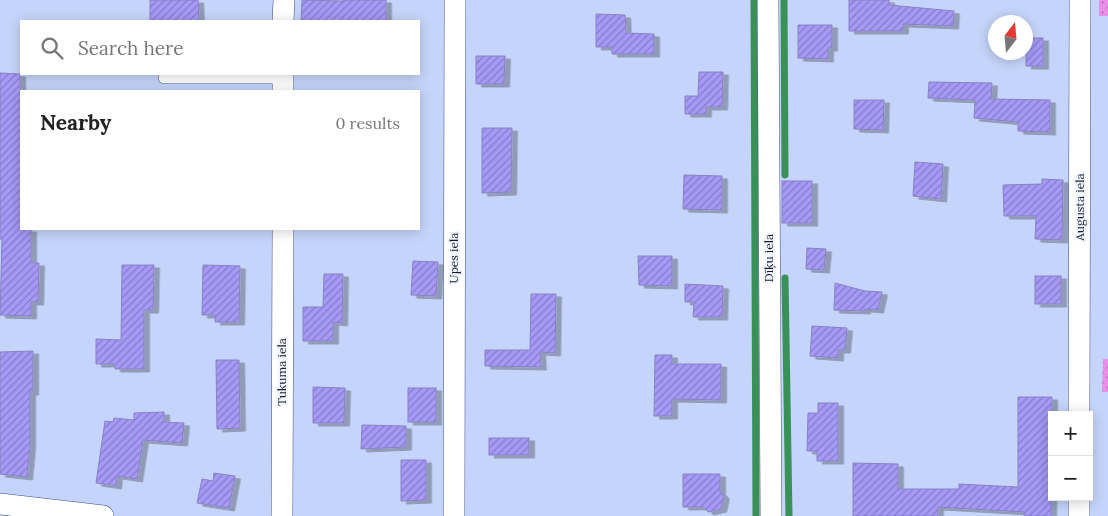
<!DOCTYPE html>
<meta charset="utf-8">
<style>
:root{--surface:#fff;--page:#f6f6f6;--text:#222;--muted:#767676;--line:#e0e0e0}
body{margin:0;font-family:Lora,serif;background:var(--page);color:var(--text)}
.controls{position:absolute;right:15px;bottom:15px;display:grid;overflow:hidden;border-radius:0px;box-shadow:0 2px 12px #0003}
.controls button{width:45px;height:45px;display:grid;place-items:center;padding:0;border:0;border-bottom:1px solid var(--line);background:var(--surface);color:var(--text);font:25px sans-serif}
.compass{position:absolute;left:988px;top:15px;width:45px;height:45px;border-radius:50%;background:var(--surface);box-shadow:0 2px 12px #0003;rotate:16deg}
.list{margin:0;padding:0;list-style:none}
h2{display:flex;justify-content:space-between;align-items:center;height:65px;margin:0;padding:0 20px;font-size:21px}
h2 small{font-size:16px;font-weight:400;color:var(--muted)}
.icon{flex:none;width:28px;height:28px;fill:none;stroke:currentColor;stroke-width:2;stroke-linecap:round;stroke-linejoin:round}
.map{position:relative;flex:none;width:1108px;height:516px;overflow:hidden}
.search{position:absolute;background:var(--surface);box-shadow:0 2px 12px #0003;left:20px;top:20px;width:400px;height:55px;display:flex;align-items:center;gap:12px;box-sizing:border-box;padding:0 18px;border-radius:0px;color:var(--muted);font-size:19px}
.panel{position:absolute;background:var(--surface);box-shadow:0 2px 12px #0003;left:20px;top:90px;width:400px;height:140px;border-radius:0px}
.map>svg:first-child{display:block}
</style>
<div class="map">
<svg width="1108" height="516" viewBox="0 0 1108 516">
<defs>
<pattern id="grass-dots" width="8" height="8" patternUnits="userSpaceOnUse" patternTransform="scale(1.25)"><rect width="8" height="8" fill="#eb8fe6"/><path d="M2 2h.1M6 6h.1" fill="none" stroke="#bd74bb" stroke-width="1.8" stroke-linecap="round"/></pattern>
<pattern id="building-hatch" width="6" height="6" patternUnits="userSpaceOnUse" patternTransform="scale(1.25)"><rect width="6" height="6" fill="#a699f7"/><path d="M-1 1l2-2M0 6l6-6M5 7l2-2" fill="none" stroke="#867cc9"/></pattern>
<filter id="shadow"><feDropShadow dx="5.5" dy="3" stdDeviation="0" flood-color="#0004"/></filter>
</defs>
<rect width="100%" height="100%" fill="#c5d4fa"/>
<g fill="url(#grass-dots)">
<rect x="1099" y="0" width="9" height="16"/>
<path d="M 1103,359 L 1108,359 L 1108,392 L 1102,392 Z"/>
</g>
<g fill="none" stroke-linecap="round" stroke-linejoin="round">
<g stroke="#3a9158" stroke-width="7">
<path d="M 754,0 L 756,516"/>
<path d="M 784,0 L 785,175"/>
<path d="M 785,278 L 789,516"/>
</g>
</g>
<g fill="url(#building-hatch)" stroke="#8982bf" filter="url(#shadow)">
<path d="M 150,0 L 198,0 L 199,21 L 150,21 Z"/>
<path d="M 302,0 L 343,1 L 343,0 L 386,0 L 386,21 L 301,21 Z"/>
<path d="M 849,0 L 889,0 L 889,5 L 954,11 L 953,26 L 903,24 L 903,31 L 849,31 Z"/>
<path d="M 596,14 L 625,15 L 626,33 L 654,34 L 654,54 L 612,54 L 612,47 L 596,47 Z"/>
<path d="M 798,25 L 832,25 L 832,48 L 828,48 L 828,59 L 798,58 Z"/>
<rect x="1026" y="38" width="17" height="28"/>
<path d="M 476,56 L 505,56 L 504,84 L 476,84 Z"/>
<path d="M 699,72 L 723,72 L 722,107 L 706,107 L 706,114 L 685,114 L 685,96 L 698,96 Z"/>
<path d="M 0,73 L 20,74 L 21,229 L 31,229 L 31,263 L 39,263 L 38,302 L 31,302 L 31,316 L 0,315 L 2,239 L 0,239 Z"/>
<path d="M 929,82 L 992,83 L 991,99 L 1050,100 L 1050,132 L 1018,131 L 1018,122 L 974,118 L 975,100 L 928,98 Z"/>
<path d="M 854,100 L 884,100 L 883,130 L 854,129 Z"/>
<path d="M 482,128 L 512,128 L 511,192 L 482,193 Z"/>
<path d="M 915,162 L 943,164 L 941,199 L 913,196 Z"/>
<path d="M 684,175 L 722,176 L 722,210 L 683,209 Z"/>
<path d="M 1042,179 L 1063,180 L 1062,240 L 1035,239 L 1036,216 L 1004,216 L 1003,185 L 1042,184 Z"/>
<rect x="782" y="181" width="30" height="42"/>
<path d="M 807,248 L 826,249 L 824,270 L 806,269 Z"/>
<path d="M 638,256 L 672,256 L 672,286 L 639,285 Z"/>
<path d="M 413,261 L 438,262 L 436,296 L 411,295 Z"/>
<path d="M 122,265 L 154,265 L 153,310 L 144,310 L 144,369 L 115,369 L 115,364 L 96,364 L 96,339 L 121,340 Z"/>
<path d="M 203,265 L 240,266 L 239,322 L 215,322 L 215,315 L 202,315 Z"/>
<path d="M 324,274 L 343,274 L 342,323 L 333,322 L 333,341 L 303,341 L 303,307 L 323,307 Z"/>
<rect x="1035" y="276" width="26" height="28"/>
<path d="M 835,283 L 865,291 L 882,292 L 878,310 L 865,309 L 865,311 L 834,310 Z"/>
<path d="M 685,284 L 723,286 L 722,317 L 693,317 L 694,302 L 685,302 Z"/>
<path d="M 531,294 L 556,294 L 555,353 L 540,352 L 541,367 L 485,366 L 485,350 L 530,350 Z"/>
<path d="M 812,326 L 847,328 L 845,350 L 838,350 L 838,358 L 810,356 Z"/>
<path d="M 33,351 L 33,392 L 30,392 L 30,446 L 27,477 L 0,474 L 0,352 Z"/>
<path d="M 655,355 L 672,355 L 672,364 L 721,364 L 721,400 L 672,399 L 672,416 L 654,416 Z"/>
<path d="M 216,360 L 239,360 L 240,428 L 217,429 Z"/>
<path d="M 313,387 L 345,388 L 344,423 L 313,423 Z"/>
<rect x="408" y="388" width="28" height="34"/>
<path d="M 1018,397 L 1052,397 L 1051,516 L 1024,516 L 1024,512 L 938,507 L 938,516 L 853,516 L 853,463 L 898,464 L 898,489 L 959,489 L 959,484 L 1018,487 Z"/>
<path d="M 818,403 L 838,403 L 838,461 L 817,461 L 817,451 L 807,451 L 808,413 L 818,413 Z"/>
<path d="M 164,412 L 164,422 L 184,423 L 182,443 L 143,440 L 137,479 L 117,476 L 116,486 L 96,483 L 105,421 L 113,422 L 114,418 L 134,420 L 134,413 Z"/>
<path d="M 362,425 L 406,426 L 406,447 L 361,449 Z"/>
<rect x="489" y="438" width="40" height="17"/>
<path d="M 401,460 L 426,460 L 426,500 L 401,501 Z"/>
<path d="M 214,473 L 235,476 L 229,508 L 197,503 L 202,479 L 213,481 Z"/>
<path d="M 683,474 L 720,474 L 720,492 L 724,496 L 721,509 L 708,512 L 704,507 L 683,507 Z"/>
</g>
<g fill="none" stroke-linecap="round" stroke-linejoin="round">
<defs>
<path id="service" d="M 164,78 L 283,78"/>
<g id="minor">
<path d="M 768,0 L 771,516"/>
<path d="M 283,21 L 284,0"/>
<path d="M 283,91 L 283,74"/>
<path d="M 1079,415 L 1080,0"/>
<path d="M 0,504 L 103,516"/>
<path d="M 282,516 L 283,229"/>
<path d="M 454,516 L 455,0"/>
<path d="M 1079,516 L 1079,497"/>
</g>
</defs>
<use href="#service" stroke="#3d4e84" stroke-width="12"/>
<use href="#minor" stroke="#3d4e84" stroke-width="22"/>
<use href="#service" stroke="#fff" stroke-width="11"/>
<use href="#minor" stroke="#fff" stroke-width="21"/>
</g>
<g text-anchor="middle" stroke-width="4.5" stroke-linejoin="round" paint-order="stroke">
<g font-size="12" fill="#141b32" stroke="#f3f5fc">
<text transform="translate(1080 207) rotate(-90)" y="4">Augusta iela</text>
<text transform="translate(454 258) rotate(-90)" y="4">Upes iela</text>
<text transform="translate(769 258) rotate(-90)" y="4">Dīķu iela</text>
<text transform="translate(282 372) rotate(-90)" y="4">Tukuma iela</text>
</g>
</g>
</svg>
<div class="controls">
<button>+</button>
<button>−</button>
</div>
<svg class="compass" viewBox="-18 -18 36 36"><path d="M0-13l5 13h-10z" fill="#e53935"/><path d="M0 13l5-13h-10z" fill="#767676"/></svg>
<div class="search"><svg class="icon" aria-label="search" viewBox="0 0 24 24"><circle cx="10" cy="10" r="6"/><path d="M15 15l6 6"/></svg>Search here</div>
<section class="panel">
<h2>Nearby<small>0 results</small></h2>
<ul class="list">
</ul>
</section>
</div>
